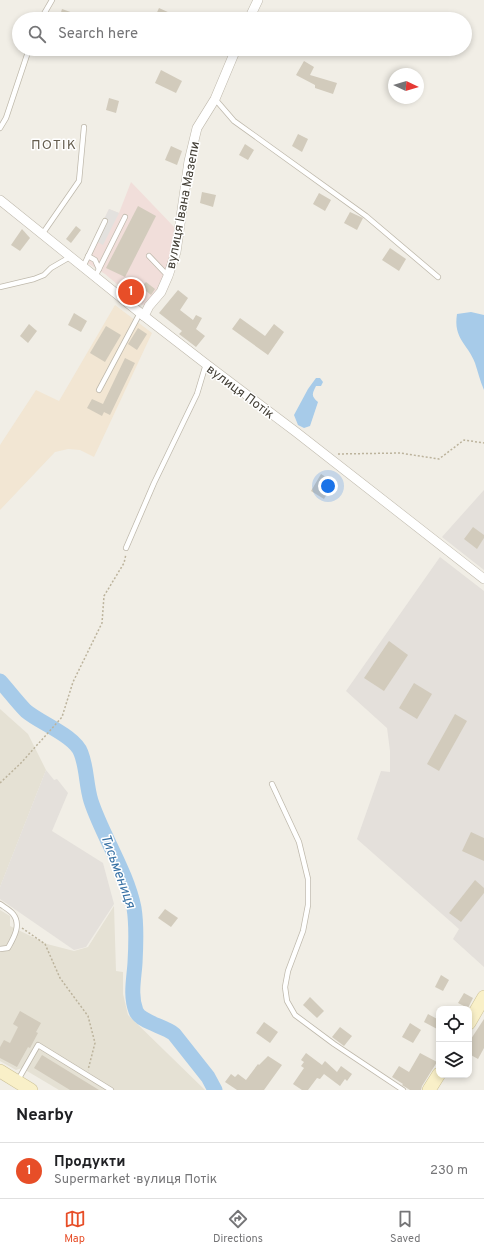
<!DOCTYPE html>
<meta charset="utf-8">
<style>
:root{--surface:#fff;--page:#f6f6f6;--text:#202124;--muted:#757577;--line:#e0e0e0;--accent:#e74e28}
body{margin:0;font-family:Overpass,sans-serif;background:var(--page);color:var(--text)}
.controls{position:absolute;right:12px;bottom:12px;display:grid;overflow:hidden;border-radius:8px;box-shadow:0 2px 6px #0003}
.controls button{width:36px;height:36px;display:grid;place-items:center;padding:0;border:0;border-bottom:1px solid var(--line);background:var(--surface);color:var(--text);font:20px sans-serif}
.compass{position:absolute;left:388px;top:68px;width:36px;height:36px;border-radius:50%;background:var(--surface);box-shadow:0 2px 6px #0003;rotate:94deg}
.you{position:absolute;left:328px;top:486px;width:14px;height:14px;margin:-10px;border:3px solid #fff;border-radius:50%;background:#1a73e8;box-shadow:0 0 0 6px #1a73e833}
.badge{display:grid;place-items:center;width:26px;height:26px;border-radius:50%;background:var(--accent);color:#fff;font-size:13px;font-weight:700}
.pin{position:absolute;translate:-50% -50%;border:2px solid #fff;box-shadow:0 1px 4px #0006}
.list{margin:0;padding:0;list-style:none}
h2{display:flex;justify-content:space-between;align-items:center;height:52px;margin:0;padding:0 16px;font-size:17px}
h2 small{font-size:13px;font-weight:400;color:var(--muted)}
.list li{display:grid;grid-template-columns:26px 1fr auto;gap:12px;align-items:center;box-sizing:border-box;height:56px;padding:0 16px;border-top:1px solid var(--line)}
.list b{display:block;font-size:15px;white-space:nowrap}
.list p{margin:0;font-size:13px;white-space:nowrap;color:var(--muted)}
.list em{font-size:13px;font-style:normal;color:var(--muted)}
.icon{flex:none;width:22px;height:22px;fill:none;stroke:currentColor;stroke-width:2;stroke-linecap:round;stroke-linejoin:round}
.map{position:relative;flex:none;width:484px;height:1090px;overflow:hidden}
.search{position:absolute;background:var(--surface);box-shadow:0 2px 6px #0003;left:12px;right:12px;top:12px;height:44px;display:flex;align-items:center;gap:10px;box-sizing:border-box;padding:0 14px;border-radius:22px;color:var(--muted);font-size:15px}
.sheet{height:108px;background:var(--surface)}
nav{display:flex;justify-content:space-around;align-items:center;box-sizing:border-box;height:56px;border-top:1px solid var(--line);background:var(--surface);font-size:11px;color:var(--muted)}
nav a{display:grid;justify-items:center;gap:2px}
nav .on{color:var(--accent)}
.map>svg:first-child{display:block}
</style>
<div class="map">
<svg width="484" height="1090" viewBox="0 0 484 1090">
<rect width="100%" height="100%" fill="#f1eee6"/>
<g fill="#e5e1d4">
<path d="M 0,709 L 28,734 L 46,770 L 0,887 Z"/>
<path d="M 114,906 L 116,971 L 123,972 L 123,994 L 128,1015 L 205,1090 L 59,1090 L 22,1068 L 16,1070 L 0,1061 L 0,910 L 10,916 L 10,926 L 47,944 L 74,951 L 88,947 Z"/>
</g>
<path fill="#f2e6d3" d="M 115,305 L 152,333 L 94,457 L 80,450 L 68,449 L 55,452 L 0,510 L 0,445 L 36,390 L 59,401 Z"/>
<g fill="#e4e0db">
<path d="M 484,490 L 484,570 L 442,537 Z"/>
<path d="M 440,557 L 484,591 L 484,967 L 453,939 L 459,929 L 357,839 L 381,771 L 390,772 L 390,751 L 387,728 L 346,691 Z"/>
<path d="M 46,770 L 54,780 L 57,779 L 68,793 L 52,831 L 103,863 L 114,904 L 86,947 L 74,950 L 0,899 L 0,887 Z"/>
</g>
<path fill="#f1deda" d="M 131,182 L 175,228 L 173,255 L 165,283 L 150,303 L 142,305 L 105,274 L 84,261 L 109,209 L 119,213 Z"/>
<path fill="#e3e1de" d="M 109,209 L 119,213 L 103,245 L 94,240 Z"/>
<g fill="#a7cbe9">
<path d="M 471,312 L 484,315 L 484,390 C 480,381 478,372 475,363 C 468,344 453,339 457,314 Z"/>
<path d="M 316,378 L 320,378 L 323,382 L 321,386 L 316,386 C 312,394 311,396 318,402 L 310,426 L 304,428 L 298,425 L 294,415 L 308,389 Z"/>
</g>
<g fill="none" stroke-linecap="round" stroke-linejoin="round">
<path stroke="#a7cbe9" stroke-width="15" d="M 0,681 C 9,691 17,702 26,711 C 40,723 75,736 81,753 C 87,768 86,785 91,801 C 102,835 127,872 134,908 C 137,926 136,945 135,963 C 134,979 130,995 136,1011 C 140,1022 164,1026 174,1034 L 208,1077 L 215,1090"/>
</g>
<g fill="#d2cbbc">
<path d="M 159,8 L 170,13 L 167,19 L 154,19 Z"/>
<path d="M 62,9 L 76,14 L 74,19 L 59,19 Z"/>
<path d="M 304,61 L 314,67 L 310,75 L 337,83 L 333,94 L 315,88 L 315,85 L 296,75 Z"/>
<path d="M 161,70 L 182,81 L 176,93 L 155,83 Z"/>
<path d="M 109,98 L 119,101 L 116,113 L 106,110 Z"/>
<path d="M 298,134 L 308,139 L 302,152 L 292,146 Z"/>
<path d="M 245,144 L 254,150 L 248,160 L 239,155 Z"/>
<path d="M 171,146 L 182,151 L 177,165 L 165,160 Z"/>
<path d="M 202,192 L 216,195 L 213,207 L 200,203 Z"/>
<path d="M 319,193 L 331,200 L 325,211 L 313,204 Z"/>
<path d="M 138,206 L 156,216 L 125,277 L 106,268 Z"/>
<path d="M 350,212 L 363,218 L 357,230 L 344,223 Z"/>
<path d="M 76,226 L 81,230 L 71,243 L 66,239 Z"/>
<path d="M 22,229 L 30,238 L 20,251 L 11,245 Z"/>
<path d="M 390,248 L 406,259 L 399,271 L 382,260 Z"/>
<path d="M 146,282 L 155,289 L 151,295 L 141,287 Z"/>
<path d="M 178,290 L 188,298 L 180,310 L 193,320 L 196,315 L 202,318 L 196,329 L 205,336 L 196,347 L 179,334 L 182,331 L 159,313 Z"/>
<path d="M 74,313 L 87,321 L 81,332 L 68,325 Z"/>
<path d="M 240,318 L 265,336 L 274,324 L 284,332 L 268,355 L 232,329 Z"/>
<path d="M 29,324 L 37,331 L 28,343 L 20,336 Z"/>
<path d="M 106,326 L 121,335 L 105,362 L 90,353 Z"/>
<path d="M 138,328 L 147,334 L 137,350 L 128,344 Z"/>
<path d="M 125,358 L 135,363 L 110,415 L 104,412 L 102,416 L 87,408 L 92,399 L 103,404 Z"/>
<path d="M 321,474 L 334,482 L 324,499 L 311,491 Z"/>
<path d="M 473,527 L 484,535 L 484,538 L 477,549 L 464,539 Z"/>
<path d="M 389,641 L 408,655 L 384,691 L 364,678 Z"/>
<path d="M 414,683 L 432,694 L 417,719 L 399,708 Z"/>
<path d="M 455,714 L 467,721 L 439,771 L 427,764 Z"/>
<path d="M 471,832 L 484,838 L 484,861 L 462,851 Z"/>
<path d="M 475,880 L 484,888 L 484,893 L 461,922 L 449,913 Z"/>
<path d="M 165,909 L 178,918 L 171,927 L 158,918 Z"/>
<path d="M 441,975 L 449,980 L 443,991 L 435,987 Z"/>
<path d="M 464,993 L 473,998 L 468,1008 L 458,1003 Z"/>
<path d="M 310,997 L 324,1011 L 317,1018 L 303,1005 Z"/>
<path d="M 20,1011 L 41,1023 L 36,1032 L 38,1033 L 30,1048 L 28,1047 L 17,1067 L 0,1058 L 0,1047 L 4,1040 L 10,1043 L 18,1027 L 13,1024 Z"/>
<path d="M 428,1014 L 439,1020 L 439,1030 L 424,1022 Z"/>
<path d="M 484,1019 L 484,1048 L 478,1059 L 469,1054 L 469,1042 Z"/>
<path d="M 264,1022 L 278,1032 L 270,1043 L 256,1033 Z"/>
<path d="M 410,1023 L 421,1030 L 413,1043 L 402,1037 Z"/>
<path d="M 340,1027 L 352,1036 L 344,1046 L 332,1037 Z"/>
<path d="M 306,1053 L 322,1065 L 325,1061 L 337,1072 L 341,1066 L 352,1074 L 347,1081 L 345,1079 L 340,1086 L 324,1074 L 320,1079 L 317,1078 L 308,1090 L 302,1090 L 293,1084 L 304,1068 L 301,1066 L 304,1062 L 301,1060 Z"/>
<path d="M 420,1053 L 437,1062 L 422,1086 L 421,1090 L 410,1090 L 402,1085 L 403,1084 L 392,1077 L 399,1066 L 409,1072 Z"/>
<path d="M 42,1055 L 99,1090 L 70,1090 L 34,1068 Z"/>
<path d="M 268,1056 L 282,1065 L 264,1090 L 237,1090 L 225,1082 L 231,1074 L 235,1077 L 238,1074 L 246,1080 L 258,1064 L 259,1065 Z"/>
</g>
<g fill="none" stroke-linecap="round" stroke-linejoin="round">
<defs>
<g id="lane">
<path d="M 41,19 L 52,0"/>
<path d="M 215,99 L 234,121 L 366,216 L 438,277"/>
<path d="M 0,128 L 6,118 L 29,49"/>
<path d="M 43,233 L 79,181 L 84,127"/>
<path d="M 88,256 L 95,260 L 99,269"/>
<path d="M 149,256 L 168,276"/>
<path d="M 83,267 L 105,221"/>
<path d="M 95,277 L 125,217"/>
<path d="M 0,287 L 34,279 L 44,275 L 51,268 L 70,257"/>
<path d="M 99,390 L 140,313"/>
<path d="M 126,548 L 154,483 L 197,394 L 206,364"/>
<path d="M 272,784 L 299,842 L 308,879 L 308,905 L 303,931 L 288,971 L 285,987 L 287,1001 L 295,1015 L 334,1044 L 403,1090"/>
<path d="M 0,904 C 4,907 10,910 13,914 C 22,925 13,939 8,948 L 0,949"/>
<path d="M 18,1080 L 38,1045 L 111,1090"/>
</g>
<g id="street">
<path d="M 249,19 L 258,0"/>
<path d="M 0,200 L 144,316 L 206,364 L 296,432 L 484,579"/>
<path d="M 144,316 L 149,306 L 161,292 L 168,276 L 176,252 L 189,161 L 197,128 L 215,99 L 236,49"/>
</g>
<g id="secondary">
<path d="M 469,1023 L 484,997"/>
<path d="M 0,1071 L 31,1090"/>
<path d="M 429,1090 L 439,1074"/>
</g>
</defs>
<use href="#lane" stroke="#bfb9ac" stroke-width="6"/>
<use href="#street" stroke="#bfb9ac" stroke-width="10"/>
<use href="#secondary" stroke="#cdc399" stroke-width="14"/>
<g stroke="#bcb39c" stroke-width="1.5" stroke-dasharray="2 2" stroke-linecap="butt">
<path d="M 133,295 L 143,302"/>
<path d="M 338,454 L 400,453 L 439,459 L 464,440 L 484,443"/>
<path d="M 0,783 L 22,762 L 62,717 L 73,682 L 102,623 L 104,596 L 124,563 L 126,554"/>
<path d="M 22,928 L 45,944 L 60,978 L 88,1016 L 95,1043 L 88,1070"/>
</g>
<use href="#lane" stroke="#fff" stroke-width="4.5"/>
<use href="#street" stroke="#fff" stroke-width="9"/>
<use href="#secondary" stroke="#f9f0c8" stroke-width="13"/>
</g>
<g text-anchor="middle" stroke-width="3" stroke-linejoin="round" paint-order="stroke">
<g font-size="13" fill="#433f36" stroke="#fff">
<text transform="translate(182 205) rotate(-79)" y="5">вулиця Івана Мазепи</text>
<text transform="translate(241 391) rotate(37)" y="5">вулиця Потік</text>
</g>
<g font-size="14" letter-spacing="1" fill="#655d4e" stroke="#fff">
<text x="54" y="149">ПОТІК</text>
</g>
<g font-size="14" font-style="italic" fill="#3972a5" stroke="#fff">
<text transform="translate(119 871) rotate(70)" y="5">Тисьмениця</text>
</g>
</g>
</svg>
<div class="controls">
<button><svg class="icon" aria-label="locate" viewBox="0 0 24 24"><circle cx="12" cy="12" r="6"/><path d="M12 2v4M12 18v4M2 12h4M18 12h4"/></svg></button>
<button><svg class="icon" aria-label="layers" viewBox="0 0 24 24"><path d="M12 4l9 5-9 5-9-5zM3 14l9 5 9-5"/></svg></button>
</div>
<svg class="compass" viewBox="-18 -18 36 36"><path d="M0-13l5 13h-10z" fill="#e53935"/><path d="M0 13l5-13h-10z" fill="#757577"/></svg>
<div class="you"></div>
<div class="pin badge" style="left:131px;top:292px">1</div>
<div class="search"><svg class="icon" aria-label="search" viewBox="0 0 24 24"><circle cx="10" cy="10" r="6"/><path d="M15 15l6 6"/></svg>Search here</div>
</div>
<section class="sheet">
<h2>Nearby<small></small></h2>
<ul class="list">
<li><span class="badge">1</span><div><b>Продукти</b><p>Supermarket · вулиця Потік</p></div><em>230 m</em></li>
</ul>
</section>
<nav>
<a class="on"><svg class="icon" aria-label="map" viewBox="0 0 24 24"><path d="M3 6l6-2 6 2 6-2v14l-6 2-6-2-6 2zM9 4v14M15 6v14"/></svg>Map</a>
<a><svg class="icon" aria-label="directions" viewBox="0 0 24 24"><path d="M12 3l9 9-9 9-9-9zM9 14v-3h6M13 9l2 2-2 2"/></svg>Directions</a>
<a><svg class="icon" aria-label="saved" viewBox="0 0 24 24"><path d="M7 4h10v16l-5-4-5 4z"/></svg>Saved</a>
</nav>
